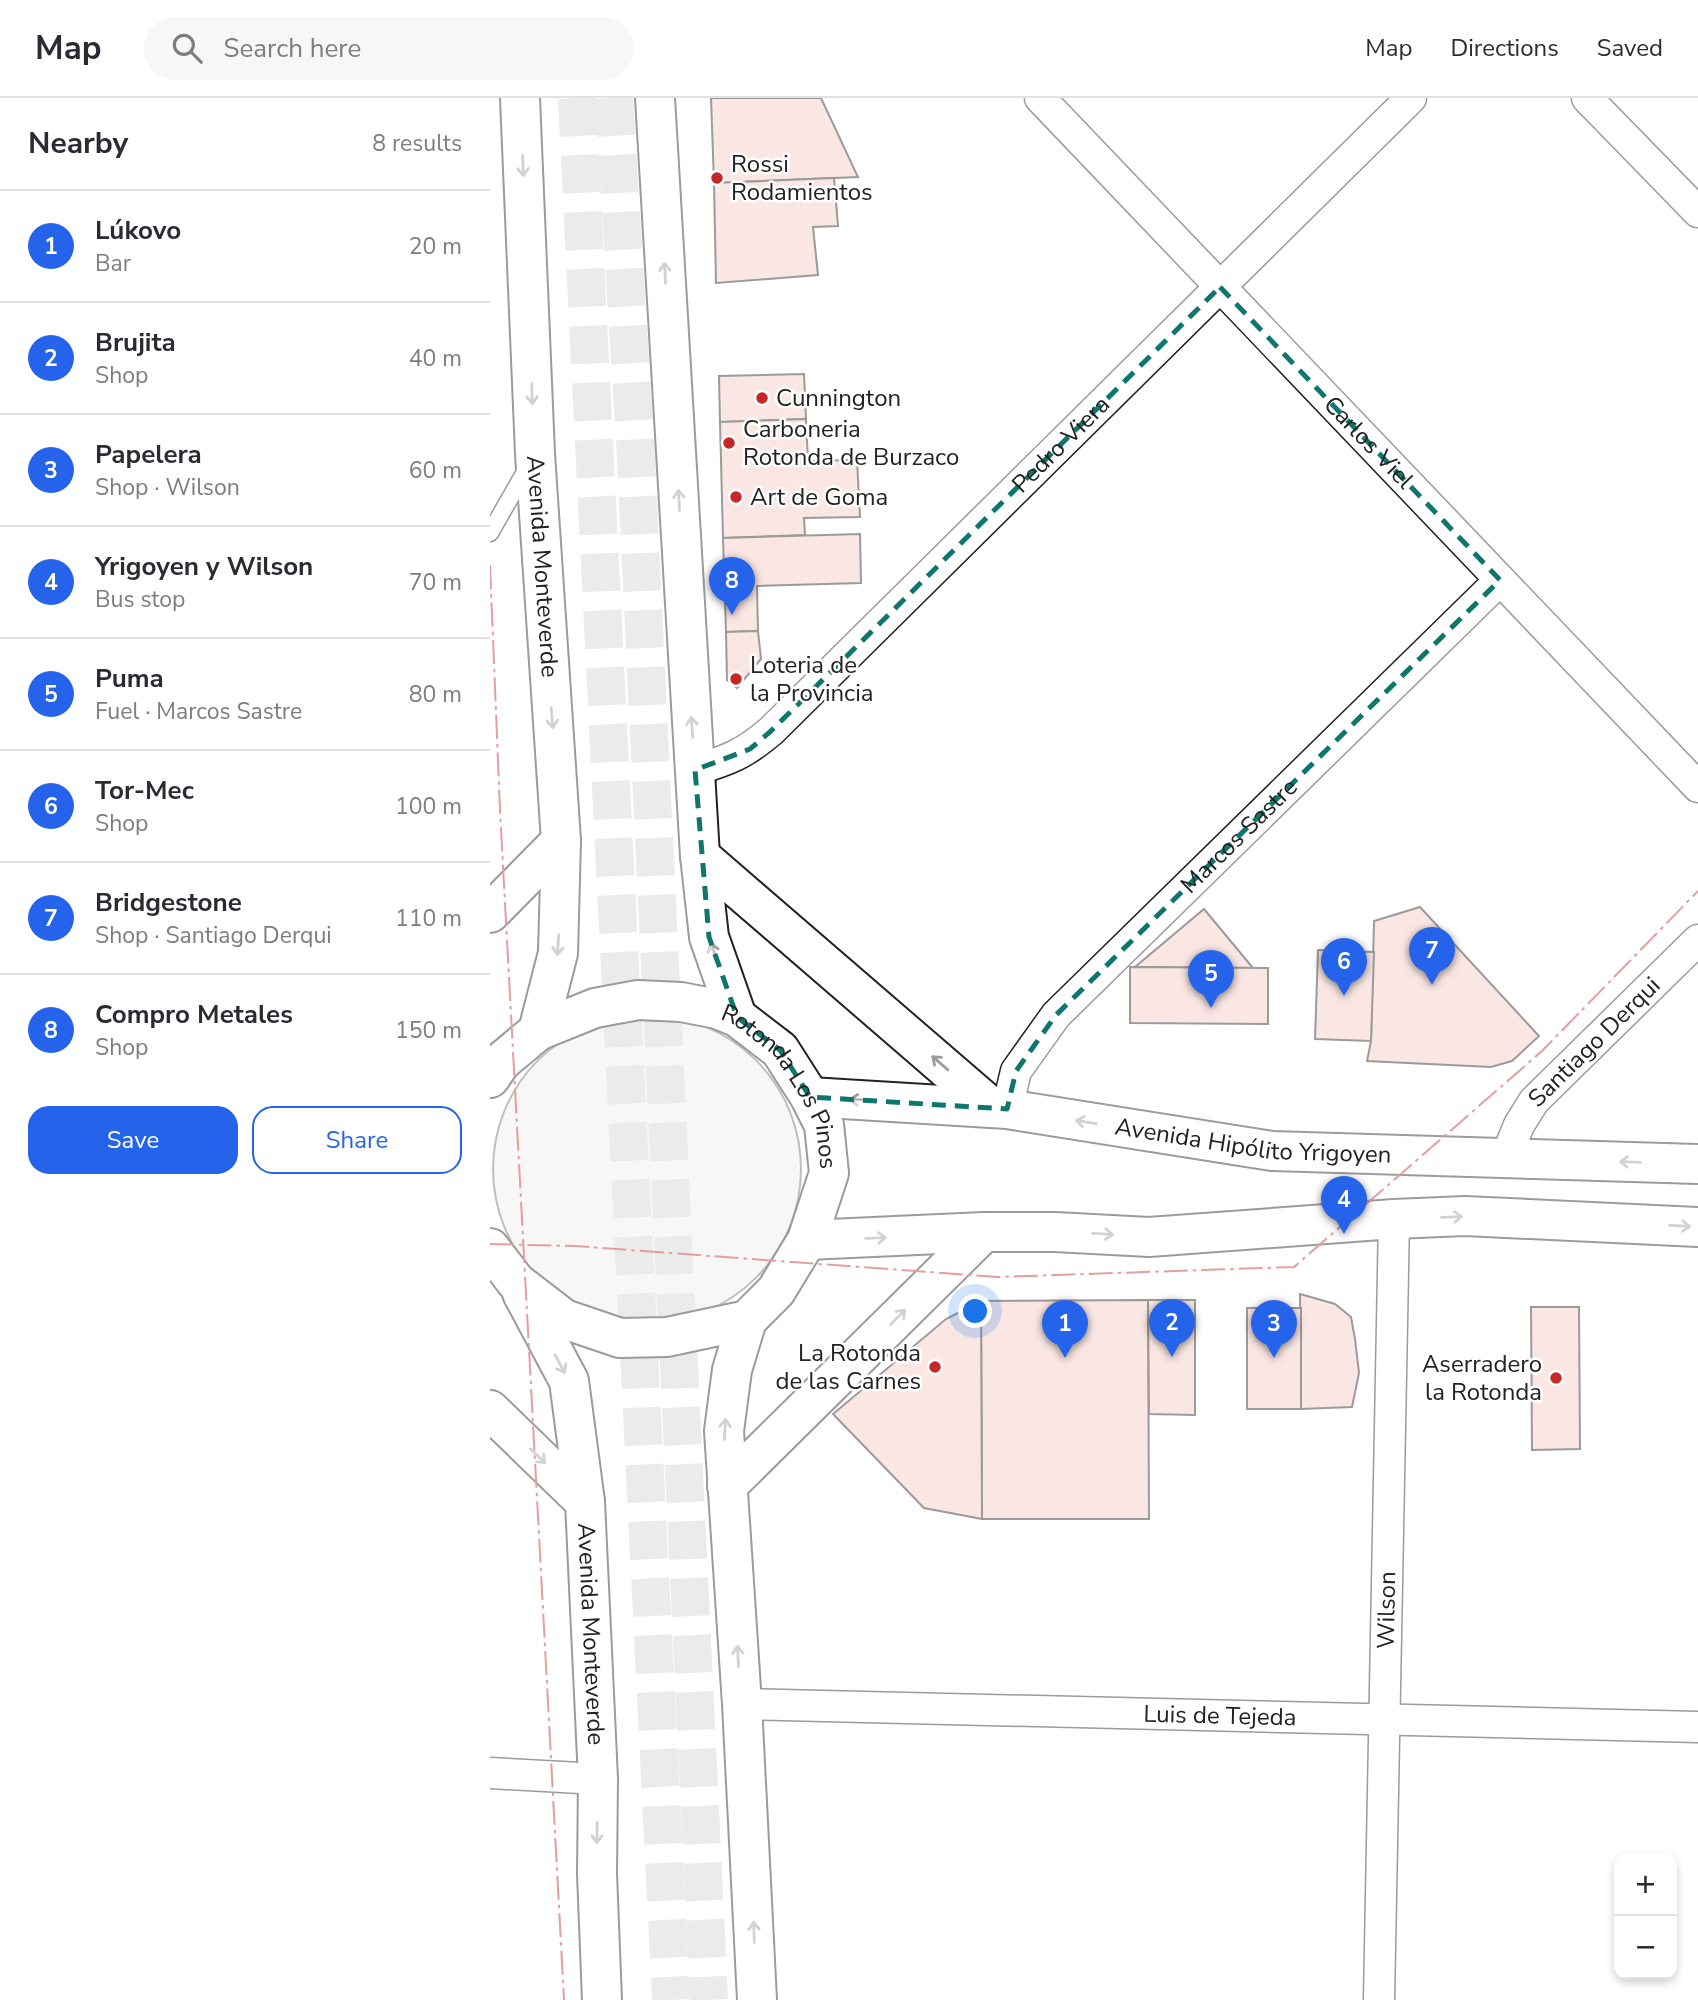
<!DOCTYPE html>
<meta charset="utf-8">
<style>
:root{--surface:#fff;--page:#f7f7f7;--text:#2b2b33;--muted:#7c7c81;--line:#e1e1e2;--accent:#2563eb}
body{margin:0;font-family:"Nunito Sans",sans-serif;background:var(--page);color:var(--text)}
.controls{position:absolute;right:21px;bottom:21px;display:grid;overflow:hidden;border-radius:14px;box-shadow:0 4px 10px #0003}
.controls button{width:63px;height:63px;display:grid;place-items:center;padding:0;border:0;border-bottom:2px solid var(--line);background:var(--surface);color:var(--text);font:35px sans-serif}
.you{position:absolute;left:486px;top:1214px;width:24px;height:24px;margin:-18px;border:5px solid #fff;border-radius:50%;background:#1a73e8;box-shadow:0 0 0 10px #1a73e833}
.badge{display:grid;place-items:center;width:46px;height:46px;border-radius:50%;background:var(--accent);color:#fff;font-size:23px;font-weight:700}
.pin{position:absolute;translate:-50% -58px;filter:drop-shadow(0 2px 4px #0008)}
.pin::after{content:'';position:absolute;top:37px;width:24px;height:21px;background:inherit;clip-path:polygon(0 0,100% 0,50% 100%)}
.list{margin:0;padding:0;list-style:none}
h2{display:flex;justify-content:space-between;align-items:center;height:91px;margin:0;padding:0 28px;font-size:30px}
h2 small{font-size:23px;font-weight:400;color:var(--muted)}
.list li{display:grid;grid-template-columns:46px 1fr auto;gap:21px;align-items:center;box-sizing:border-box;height:112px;padding:0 28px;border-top:2px solid var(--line)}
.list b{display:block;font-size:26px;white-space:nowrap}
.list p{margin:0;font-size:23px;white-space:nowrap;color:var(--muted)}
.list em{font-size:23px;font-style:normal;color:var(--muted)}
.actions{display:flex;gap:14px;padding:21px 28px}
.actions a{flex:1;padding:16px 0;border:2px solid var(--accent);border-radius:21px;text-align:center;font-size:24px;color:var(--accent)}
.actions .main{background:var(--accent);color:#fff}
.icon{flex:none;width:38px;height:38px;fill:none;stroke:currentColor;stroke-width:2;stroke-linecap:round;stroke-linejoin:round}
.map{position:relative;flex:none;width:1208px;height:1902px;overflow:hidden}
header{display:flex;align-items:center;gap:42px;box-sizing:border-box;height:98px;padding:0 35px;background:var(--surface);border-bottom:2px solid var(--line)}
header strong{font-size:33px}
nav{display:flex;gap:38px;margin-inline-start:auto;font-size:24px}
.search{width:490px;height:63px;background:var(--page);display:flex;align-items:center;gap:18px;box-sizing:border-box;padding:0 24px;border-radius:38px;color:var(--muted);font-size:26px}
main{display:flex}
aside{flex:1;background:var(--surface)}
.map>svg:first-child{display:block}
</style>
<header>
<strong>Map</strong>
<div class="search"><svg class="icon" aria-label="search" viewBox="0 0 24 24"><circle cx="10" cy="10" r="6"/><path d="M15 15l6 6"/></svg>Search here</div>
<nav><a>Map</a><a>Directions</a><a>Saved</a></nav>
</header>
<main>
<aside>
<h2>Nearby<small>8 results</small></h2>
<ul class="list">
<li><span class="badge">1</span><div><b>Lúkovo</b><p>Bar</p></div><em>20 m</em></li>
<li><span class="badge">2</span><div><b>Brujita</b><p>Shop</p></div><em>40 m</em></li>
<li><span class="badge">3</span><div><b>Papelera</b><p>Shop · Wilson</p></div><em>60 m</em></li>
<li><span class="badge">4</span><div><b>Yrigoyen y Wilson</b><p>Bus stop</p></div><em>70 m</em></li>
<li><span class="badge">5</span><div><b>Puma</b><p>Fuel · Marcos Sastre</p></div><em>80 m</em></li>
<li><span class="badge">6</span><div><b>Tor-Mec</b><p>Shop</p></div><em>100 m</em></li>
<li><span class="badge">7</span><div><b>Bridgestone</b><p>Shop · Santiago Derqui</p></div><em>110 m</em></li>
<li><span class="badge">8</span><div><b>Compro Metales</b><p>Shop</p></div><em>150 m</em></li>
</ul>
<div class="actions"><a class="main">Save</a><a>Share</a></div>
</aside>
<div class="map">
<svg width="1208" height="1902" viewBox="0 0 1208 1902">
<rect width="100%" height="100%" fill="#fff"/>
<circle fill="#eee" stroke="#6f6f6f" stroke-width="2" cx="157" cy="1071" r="154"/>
<g fill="#f3c9c0" stroke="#222" stroke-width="2">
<path d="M 221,0 L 331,0 L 368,79 L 224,85 Z"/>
<path d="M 344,80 L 348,128 L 323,129 L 328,177 L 226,185 L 224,85 Z"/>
<path d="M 314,276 L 316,321 L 230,324 L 229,278 Z"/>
<path d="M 316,321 L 318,363 L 367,362 L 370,419 L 314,420 L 315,437 L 233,440 L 230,324 Z"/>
<path d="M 370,436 L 371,485 L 267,488 L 268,533 L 236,534 L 233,440 Z"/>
<path d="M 268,533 L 271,561 L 247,590 L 237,582 L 236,534 Z"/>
<path d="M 930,809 L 1049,938 L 1022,963 L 1001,969 L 877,963 L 881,943 L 884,823 Z"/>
<path d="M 714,811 L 763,870 L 645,869 Z"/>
<path d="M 828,852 L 884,854 L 881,943 L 825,941 Z"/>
<path d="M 640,869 L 778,870 L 778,926 L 640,925 Z"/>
<path d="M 810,1196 L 845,1206 L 861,1219 L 865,1241 L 869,1275 L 862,1309 L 811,1311 Z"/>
<path d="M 658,1202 L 659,1421 L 492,1421 L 491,1203 Z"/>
<path d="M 658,1202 L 705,1202 L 705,1317 L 659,1316 Z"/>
<path d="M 491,1203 L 492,1421 L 434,1410 L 343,1316 L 456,1221 Z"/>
<path d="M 1041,1209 L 1089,1209 L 1090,1351 L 1042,1352 Z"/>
<rect x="757" y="1210" width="54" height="101"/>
</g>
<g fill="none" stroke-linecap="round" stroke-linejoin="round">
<g stroke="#d3d3d3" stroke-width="38" stroke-dasharray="38 19" stroke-linecap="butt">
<path d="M 87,0 L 181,1902"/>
<path d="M 124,0 L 146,360 L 219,1902"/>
</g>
<defs>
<path id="lane" d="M 0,435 L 39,367"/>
<g id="street">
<path id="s1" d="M 550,0 L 1208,689"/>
<path d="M 1097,0 L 1208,114"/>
<path id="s2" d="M 205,672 C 239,662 254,656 281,633 L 921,0"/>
<path id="s3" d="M 517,1011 L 526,973 L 566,917 L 1010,482"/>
<path id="s4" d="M 1016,1059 L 1029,1027 L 1044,1003 L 1208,842"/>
<path id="s5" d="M 252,1606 L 1208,1629"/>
<path d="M 0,1675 L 108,1681"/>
<path id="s6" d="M 889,1902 L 904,1121"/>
</g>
<g id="primary">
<path id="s7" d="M 30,0 L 45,356 L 71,743 L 68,855 L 48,933"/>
<path d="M 165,0 L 210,758 L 219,839 L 247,919"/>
<path d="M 210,758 L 502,1010"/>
<path d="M 0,815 L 71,743"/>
<path id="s8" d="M 0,980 L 11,964 L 48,933 L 105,910 L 148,902 L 191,904 L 227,911 L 247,919 L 290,952 L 320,999 L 334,1027 L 339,1075 L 317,1142 L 286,1193 L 257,1222 L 177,1239 L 130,1240 L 74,1221 L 26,1184 L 0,1150"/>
<path id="s9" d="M 320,999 L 517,1011 L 782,1053 L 1208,1066"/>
<path d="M 317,1142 L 494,1134 L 565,1134 L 659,1139 L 904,1121 L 975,1118 L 1208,1129"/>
<path id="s10" d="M 32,1195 L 79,1283 L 95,1404 L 108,1681 L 107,1776 L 112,1902"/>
<path d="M 257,1222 L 242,1272 L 234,1333 L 252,1606 L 267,1902"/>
<path d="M 0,1312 L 95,1404"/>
<path d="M 237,1388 L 494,1134"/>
</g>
</defs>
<use href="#lane" stroke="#222" stroke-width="19"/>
<use href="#street" stroke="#222" stroke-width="33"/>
<use href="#primary" stroke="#222" stroke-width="42"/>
<use href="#lane" stroke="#fff" stroke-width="16"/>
<use href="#street" stroke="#fff" stroke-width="30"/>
<use href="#primary" stroke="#fff" stroke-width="38"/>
<g stroke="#c62828" stroke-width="2" stroke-dasharray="24 5 3.5 5" stroke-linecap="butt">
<path d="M 0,467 L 10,712 L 74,1902"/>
<path d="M 0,1146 L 85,1148 L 507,1179 L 804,1169 L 1052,953 L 1208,793"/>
</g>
</g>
<defs><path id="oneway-shaft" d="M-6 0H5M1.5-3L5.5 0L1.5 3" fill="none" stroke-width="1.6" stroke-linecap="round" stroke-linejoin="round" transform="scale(1.75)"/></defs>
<g stroke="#9c9c9c">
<use href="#oneway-shaft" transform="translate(33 68) rotate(88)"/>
<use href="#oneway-shaft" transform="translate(175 175) rotate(-93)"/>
<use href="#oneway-shaft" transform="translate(42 296) rotate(88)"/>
<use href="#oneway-shaft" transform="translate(189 402) rotate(-93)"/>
<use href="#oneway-shaft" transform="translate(62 620) rotate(86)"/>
<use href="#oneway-shaft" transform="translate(202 629) rotate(-94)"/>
<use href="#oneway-shaft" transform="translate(68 847) rotate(94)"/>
<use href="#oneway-shaft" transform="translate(224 855) rotate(-109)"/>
<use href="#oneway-shaft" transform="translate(450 965) rotate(-139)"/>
<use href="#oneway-shaft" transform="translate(370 1002) rotate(-177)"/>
<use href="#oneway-shaft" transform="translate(596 1024) rotate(-171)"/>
<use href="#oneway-shaft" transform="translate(1140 1064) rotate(-178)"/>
<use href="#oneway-shaft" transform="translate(962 1119) rotate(-2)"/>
<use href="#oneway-shaft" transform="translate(1190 1128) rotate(3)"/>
<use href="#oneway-shaft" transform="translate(613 1136) rotate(3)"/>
<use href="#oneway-shaft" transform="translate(386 1140) rotate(-2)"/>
<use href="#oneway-shaft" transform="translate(408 1219) rotate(-45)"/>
<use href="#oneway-shaft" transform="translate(70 1266) rotate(62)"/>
<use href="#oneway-shaft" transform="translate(235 1331) rotate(-87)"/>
<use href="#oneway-shaft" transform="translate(48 1358) rotate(44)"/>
<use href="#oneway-shaft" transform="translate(248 1558) rotate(-93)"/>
<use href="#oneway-shaft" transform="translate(107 1735) rotate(91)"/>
<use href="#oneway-shaft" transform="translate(264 1834) rotate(-92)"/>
</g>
<path d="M0 0H1208V1902H0ZM 730,189 L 1010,482 L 566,917 L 526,973 L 517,1011 L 320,999 L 290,952 L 247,919 L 219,839 L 205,672 L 260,651 L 281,633 Z" fill="#fff" fill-opacity=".55" fill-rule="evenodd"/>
<path fill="none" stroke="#0f766e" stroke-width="5" stroke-dasharray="14 9" stroke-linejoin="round" d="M 730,189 L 1010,482 L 566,917 L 526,973 L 517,1011 L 320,999 L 290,952 L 247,919 L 219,839 L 205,672 L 260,651 L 281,633 Z"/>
<g fill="#c62828" stroke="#fff" stroke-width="2.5">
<circle cx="227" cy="80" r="7"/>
<circle cx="272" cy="300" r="7"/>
<circle cx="239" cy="345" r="7"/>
<circle cx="246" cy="399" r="7"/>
<circle cx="246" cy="581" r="7"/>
<circle cx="445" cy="1269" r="7"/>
<circle cx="1066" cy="1280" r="7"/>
</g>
<g text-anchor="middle" stroke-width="5" stroke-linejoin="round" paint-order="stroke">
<g font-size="24" fill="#222" stroke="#fff" text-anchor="start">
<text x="241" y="74">Rossi<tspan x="241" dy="28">Rodamientos</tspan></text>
<text x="286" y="308">Cunnington</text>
<text x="253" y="339">Carboneria<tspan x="253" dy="28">Rotonda de Burzaco</tspan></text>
<text x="260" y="407">Art de Goma</text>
<text x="260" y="575">Loteria de<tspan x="260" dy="28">la Provincia</tspan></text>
<text x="431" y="1263" text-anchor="end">La Rotonda<tspan x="431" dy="28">de las Carnes</tspan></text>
<text x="1052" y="1274" text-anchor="end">Aserradero<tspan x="1052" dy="28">la Rotonda</tspan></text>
</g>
<g font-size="24" fill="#222" stroke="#fff">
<text dy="8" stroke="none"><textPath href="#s1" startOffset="476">Carlos Viel</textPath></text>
<text dy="8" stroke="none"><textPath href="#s2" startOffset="494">Pedro Viera</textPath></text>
<text dy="8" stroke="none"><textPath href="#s7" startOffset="469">Avenida Monteverde</textPath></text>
<text dy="8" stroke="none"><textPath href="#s3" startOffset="364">Marcos Sastre</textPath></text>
<text dy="8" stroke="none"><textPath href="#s4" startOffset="147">Santiago Derqui</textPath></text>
<text dy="8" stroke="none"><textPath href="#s8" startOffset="359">Rotonda Los Pinos</textPath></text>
<text dy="8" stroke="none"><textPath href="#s9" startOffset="446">Avenida Hipólito Yrigoyen</textPath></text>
<text dy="8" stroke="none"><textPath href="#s6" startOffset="390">Wilson</textPath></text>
<text dy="8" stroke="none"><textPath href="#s10" startOffset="354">Avenida Monteverde</textPath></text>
<text dy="8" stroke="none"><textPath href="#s5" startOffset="478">Luis de Tejeda</textPath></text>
</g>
</g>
</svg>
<div class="controls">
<button>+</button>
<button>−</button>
</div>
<div class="you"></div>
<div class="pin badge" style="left:575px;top:1260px">1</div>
<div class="pin badge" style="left:682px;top:1259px">2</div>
<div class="pin badge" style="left:784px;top:1260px">3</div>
<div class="pin badge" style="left:854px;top:1136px">4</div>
<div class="pin badge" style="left:721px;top:910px">5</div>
<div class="pin badge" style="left:854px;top:898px">6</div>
<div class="pin badge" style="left:942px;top:887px">7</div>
<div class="pin badge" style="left:242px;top:517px">8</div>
</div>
</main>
